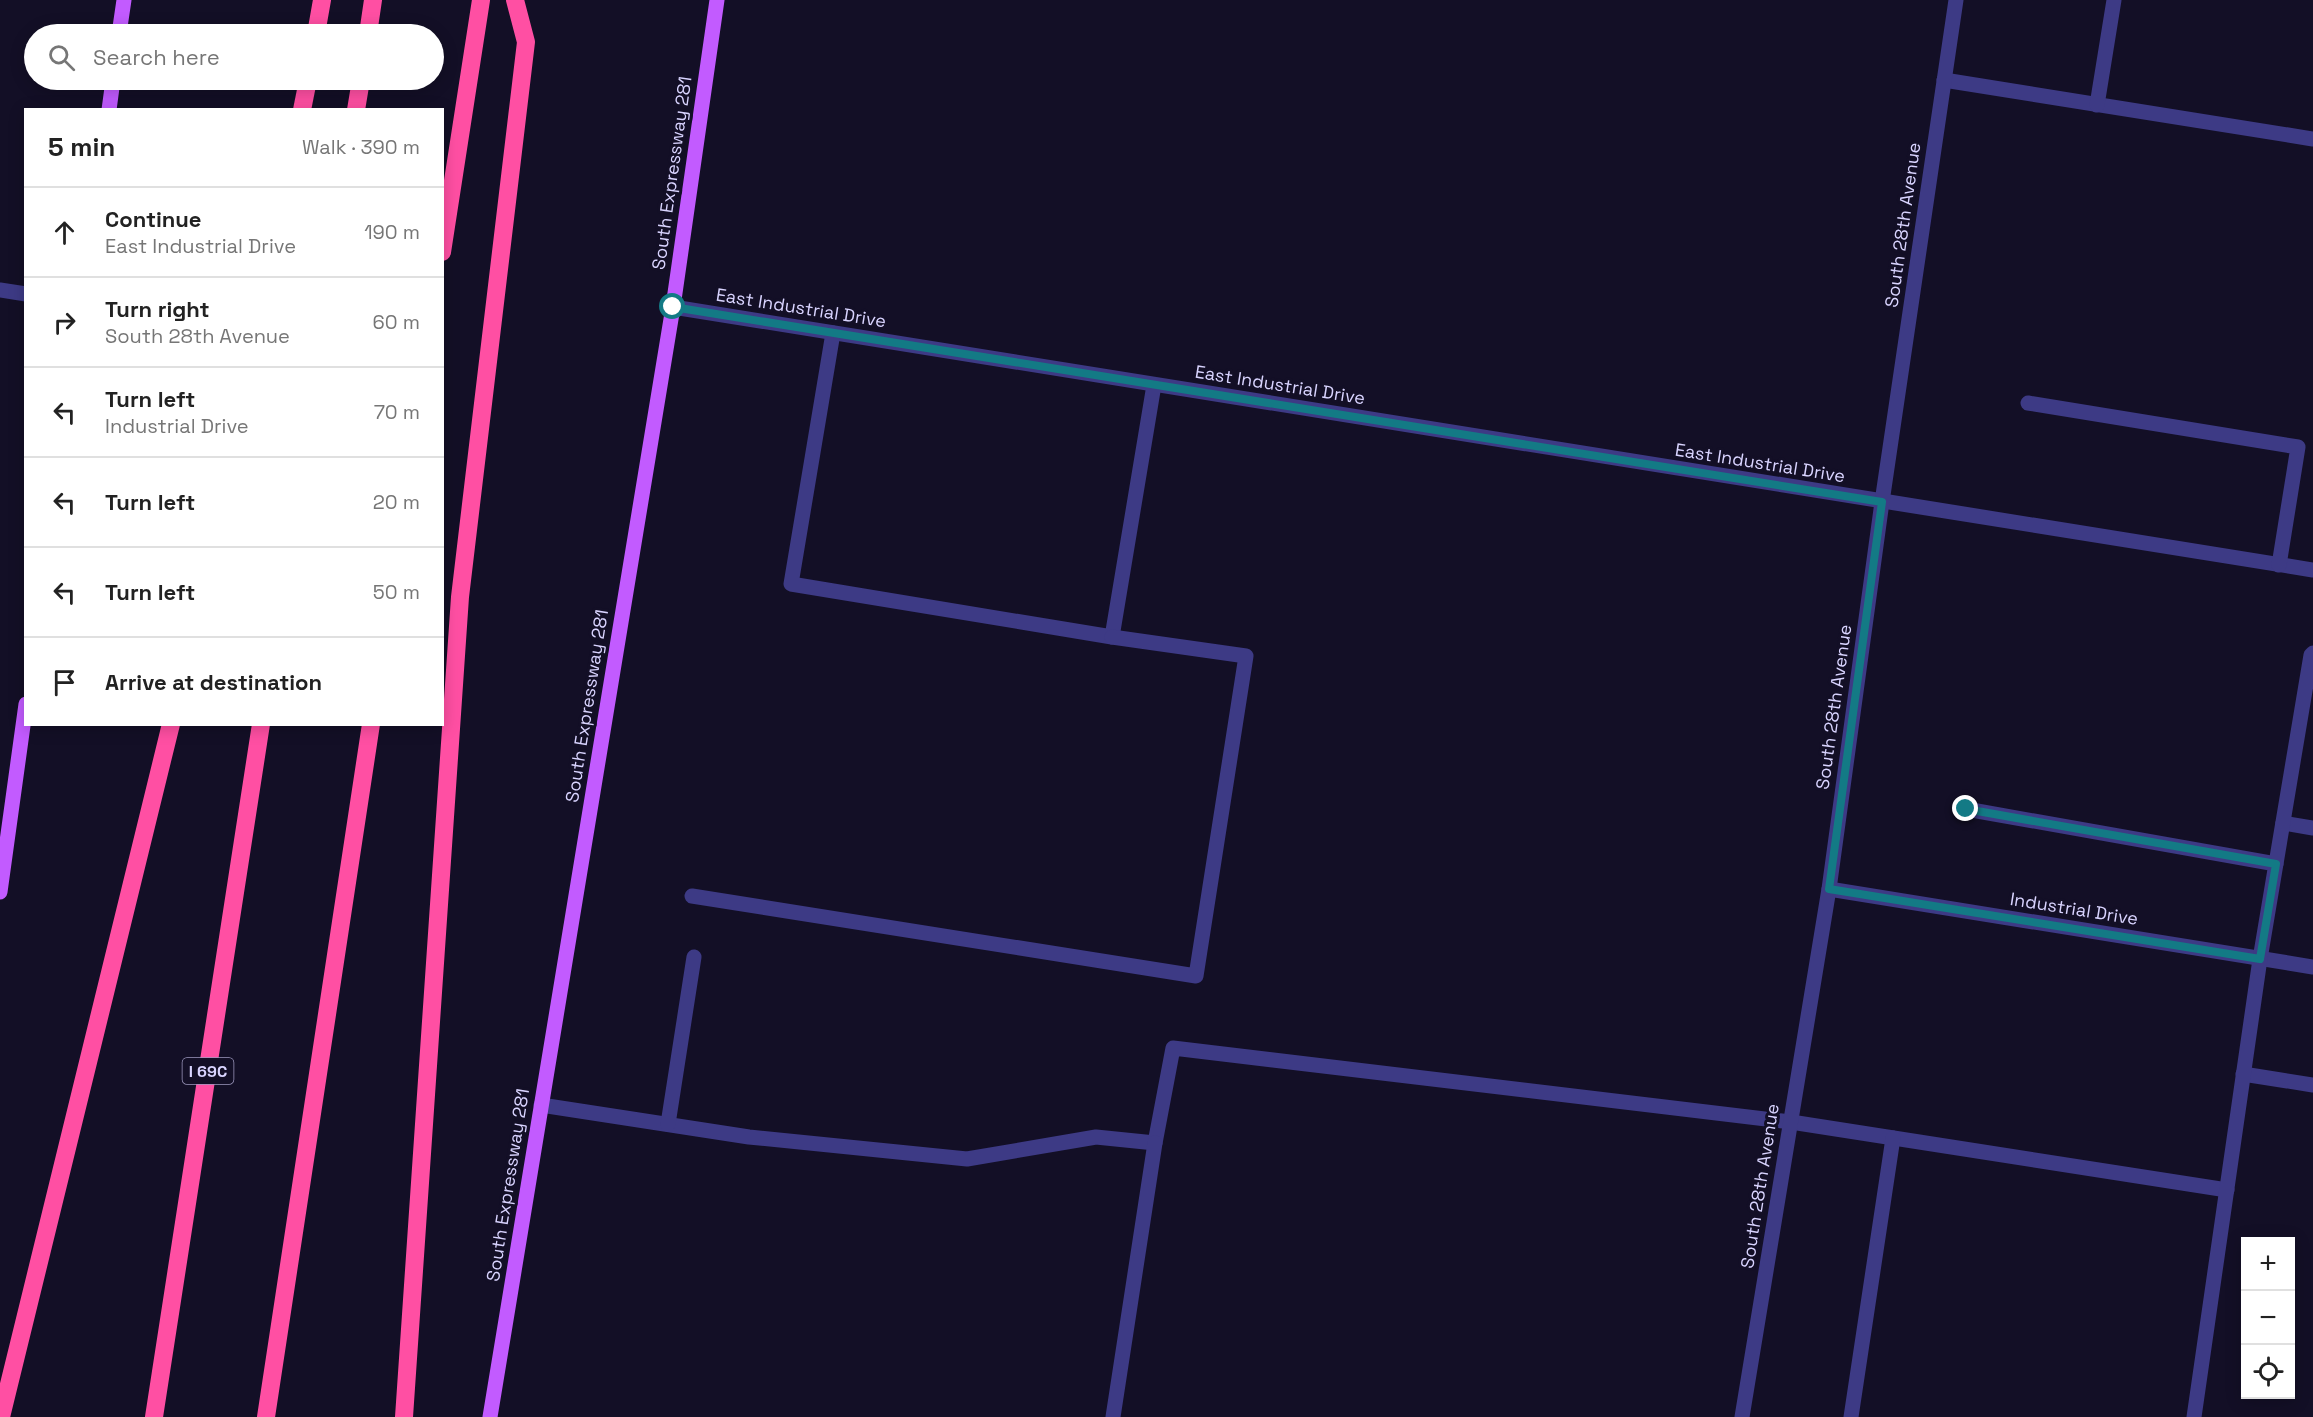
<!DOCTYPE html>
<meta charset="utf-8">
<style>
:root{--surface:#fff;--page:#f2f2f2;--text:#222;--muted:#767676;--line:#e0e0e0}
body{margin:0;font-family:"Space Grotesk",sans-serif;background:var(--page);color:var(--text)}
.controls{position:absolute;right:18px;bottom:18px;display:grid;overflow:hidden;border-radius:0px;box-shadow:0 3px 15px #0003}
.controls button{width:54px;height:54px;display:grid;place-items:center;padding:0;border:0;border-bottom:2px solid var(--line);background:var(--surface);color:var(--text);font:30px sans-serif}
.stop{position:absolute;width:18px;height:18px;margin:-14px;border:4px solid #137a85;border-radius:50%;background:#fff}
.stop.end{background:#137a85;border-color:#fff;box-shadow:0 2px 6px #0008}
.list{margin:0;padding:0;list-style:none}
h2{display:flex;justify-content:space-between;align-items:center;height:78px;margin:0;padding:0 24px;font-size:26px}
h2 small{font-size:20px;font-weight:400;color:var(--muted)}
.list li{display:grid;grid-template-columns:39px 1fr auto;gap:18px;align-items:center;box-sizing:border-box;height:90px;padding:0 24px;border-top:2px solid var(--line)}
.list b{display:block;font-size:22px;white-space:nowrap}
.list p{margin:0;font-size:20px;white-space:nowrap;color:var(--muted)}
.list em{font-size:20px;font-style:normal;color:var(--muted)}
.icon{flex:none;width:33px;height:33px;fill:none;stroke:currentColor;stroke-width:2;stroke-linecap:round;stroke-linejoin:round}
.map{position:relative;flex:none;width:2313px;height:1417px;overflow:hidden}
.search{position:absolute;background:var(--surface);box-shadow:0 3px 15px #0003;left:24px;top:24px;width:420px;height:66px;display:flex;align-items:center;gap:15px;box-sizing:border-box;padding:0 21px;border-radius:33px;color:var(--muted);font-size:22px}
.panel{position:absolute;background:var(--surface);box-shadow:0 3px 15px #0003;left:24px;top:108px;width:420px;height:618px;border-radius:0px}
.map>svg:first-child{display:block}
</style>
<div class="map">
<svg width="2313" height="1417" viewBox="0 0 2313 1417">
<rect width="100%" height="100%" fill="#130f26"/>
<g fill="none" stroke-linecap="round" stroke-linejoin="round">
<g stroke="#3d3a85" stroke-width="15">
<path d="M 1944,80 L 2313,139"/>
<path d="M 2097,105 L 2114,0"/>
<path d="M 0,290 L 26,294"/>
<path d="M 673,307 L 2313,570"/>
<path d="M 833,333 L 791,584 L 1112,637 L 1154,385"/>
<path d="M 2028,403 L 2298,447 L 2279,565"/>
<path d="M 1966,809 L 2276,864"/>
<path d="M 2283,823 L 2313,828"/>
<path d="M 1829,889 L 2313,967"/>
<path d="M 692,896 L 1196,976 L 1246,656 L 1112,637"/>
<path d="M 2243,1074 L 2313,1085"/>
<path d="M 541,1105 L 749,1137 L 967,1159 L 1096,1137 L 1155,1143 L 1173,1048 L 1791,1122 L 2227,1190"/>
<path d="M 668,1124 L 694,957"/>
<path d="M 1113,1417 L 1155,1143"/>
<path d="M 1742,1417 L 1829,889 L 1882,502 L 1956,0"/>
<path d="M 1851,1417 L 1893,1138"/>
<path d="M 2194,1417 L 2260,959 L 2311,655 L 2313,653"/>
</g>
<g stroke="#c25bff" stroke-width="15">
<path d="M 119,34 L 124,0"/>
<path d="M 109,110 L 113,80"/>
<path d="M 0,892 L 26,704"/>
<path d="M 490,1417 L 673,307 L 717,0"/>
</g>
<g stroke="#ff4fa3" stroke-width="18">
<path d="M 316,34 L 322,0"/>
<path d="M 368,34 L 373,0"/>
<path d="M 302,110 L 308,80"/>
<path d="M 356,110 L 361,80"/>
<path d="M 442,252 L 481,0"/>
<path d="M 1,1417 L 171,724"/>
<path d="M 154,1417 L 261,724"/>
<path d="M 266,1417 L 371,724"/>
<path d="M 404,1417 L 460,597 L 526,42 L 515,0"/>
</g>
</g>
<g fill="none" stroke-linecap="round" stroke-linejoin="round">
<path stroke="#137a85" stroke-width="8" d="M 673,307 L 1882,502 L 1829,889 L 2260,959 L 2276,864 L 1966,809"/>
</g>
<g text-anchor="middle" stroke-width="6" stroke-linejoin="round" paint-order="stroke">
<rect fill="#130f26" stroke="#9e99be" stroke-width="1.5" x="182.5" y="1058" width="51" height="26" rx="4.5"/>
<g font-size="16" font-weight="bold" fill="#d9d4ff">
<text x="208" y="1077">I 69C</text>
</g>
<g font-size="18" fill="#d9d4ff" stroke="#130f26">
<text transform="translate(672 173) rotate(-82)" y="6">South Expressway 281</text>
<text transform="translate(1903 225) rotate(-82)" y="6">South 28th Avenue</text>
<text transform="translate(801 308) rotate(9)" y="6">East Industrial Drive</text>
<text transform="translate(1280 385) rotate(9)" y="6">East Industrial Drive</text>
<text transform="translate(1760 463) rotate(9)" y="6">East Industrial Drive</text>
<text transform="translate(587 706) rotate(-81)" y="6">South Expressway 281</text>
<text transform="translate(1834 707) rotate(-82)" y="6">South 28th Avenue</text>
<text transform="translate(2074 909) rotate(9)" y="6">Industrial Drive</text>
<text transform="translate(508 1185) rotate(-81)" y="6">South Expressway 281</text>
<text transform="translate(1760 1186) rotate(-81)" y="6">South 28th Avenue</text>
</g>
</g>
</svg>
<div class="controls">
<button>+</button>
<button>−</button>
<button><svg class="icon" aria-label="locate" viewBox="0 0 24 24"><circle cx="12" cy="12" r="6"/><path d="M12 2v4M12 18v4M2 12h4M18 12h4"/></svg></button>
</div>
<div class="stop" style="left:673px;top:307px"></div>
<div class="stop end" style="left:1966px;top:809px"></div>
<div class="search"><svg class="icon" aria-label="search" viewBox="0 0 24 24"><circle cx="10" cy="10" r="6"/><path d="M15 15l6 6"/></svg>Search here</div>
<section class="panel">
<h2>5 min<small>Walk · 390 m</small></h2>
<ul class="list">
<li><svg class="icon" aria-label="ahead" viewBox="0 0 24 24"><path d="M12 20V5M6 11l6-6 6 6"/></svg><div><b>Continue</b><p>East Industrial Drive</p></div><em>190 m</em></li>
<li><svg class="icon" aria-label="right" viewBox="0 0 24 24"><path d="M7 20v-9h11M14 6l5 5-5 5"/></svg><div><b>Turn right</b><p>South 28th Avenue</p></div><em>60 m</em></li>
<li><svg class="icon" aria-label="left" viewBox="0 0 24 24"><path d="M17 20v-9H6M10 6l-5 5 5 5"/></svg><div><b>Turn left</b><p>Industrial Drive</p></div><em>70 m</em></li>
<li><svg class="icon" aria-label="left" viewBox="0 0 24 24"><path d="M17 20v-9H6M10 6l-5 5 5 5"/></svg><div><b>Turn left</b></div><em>20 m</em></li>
<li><svg class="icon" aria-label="left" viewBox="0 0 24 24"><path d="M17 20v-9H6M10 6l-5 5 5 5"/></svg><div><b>Turn left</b></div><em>50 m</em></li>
<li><svg class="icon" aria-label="arrive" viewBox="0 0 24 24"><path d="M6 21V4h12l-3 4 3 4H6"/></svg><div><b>Arrive at destination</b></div></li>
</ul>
</section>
</div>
